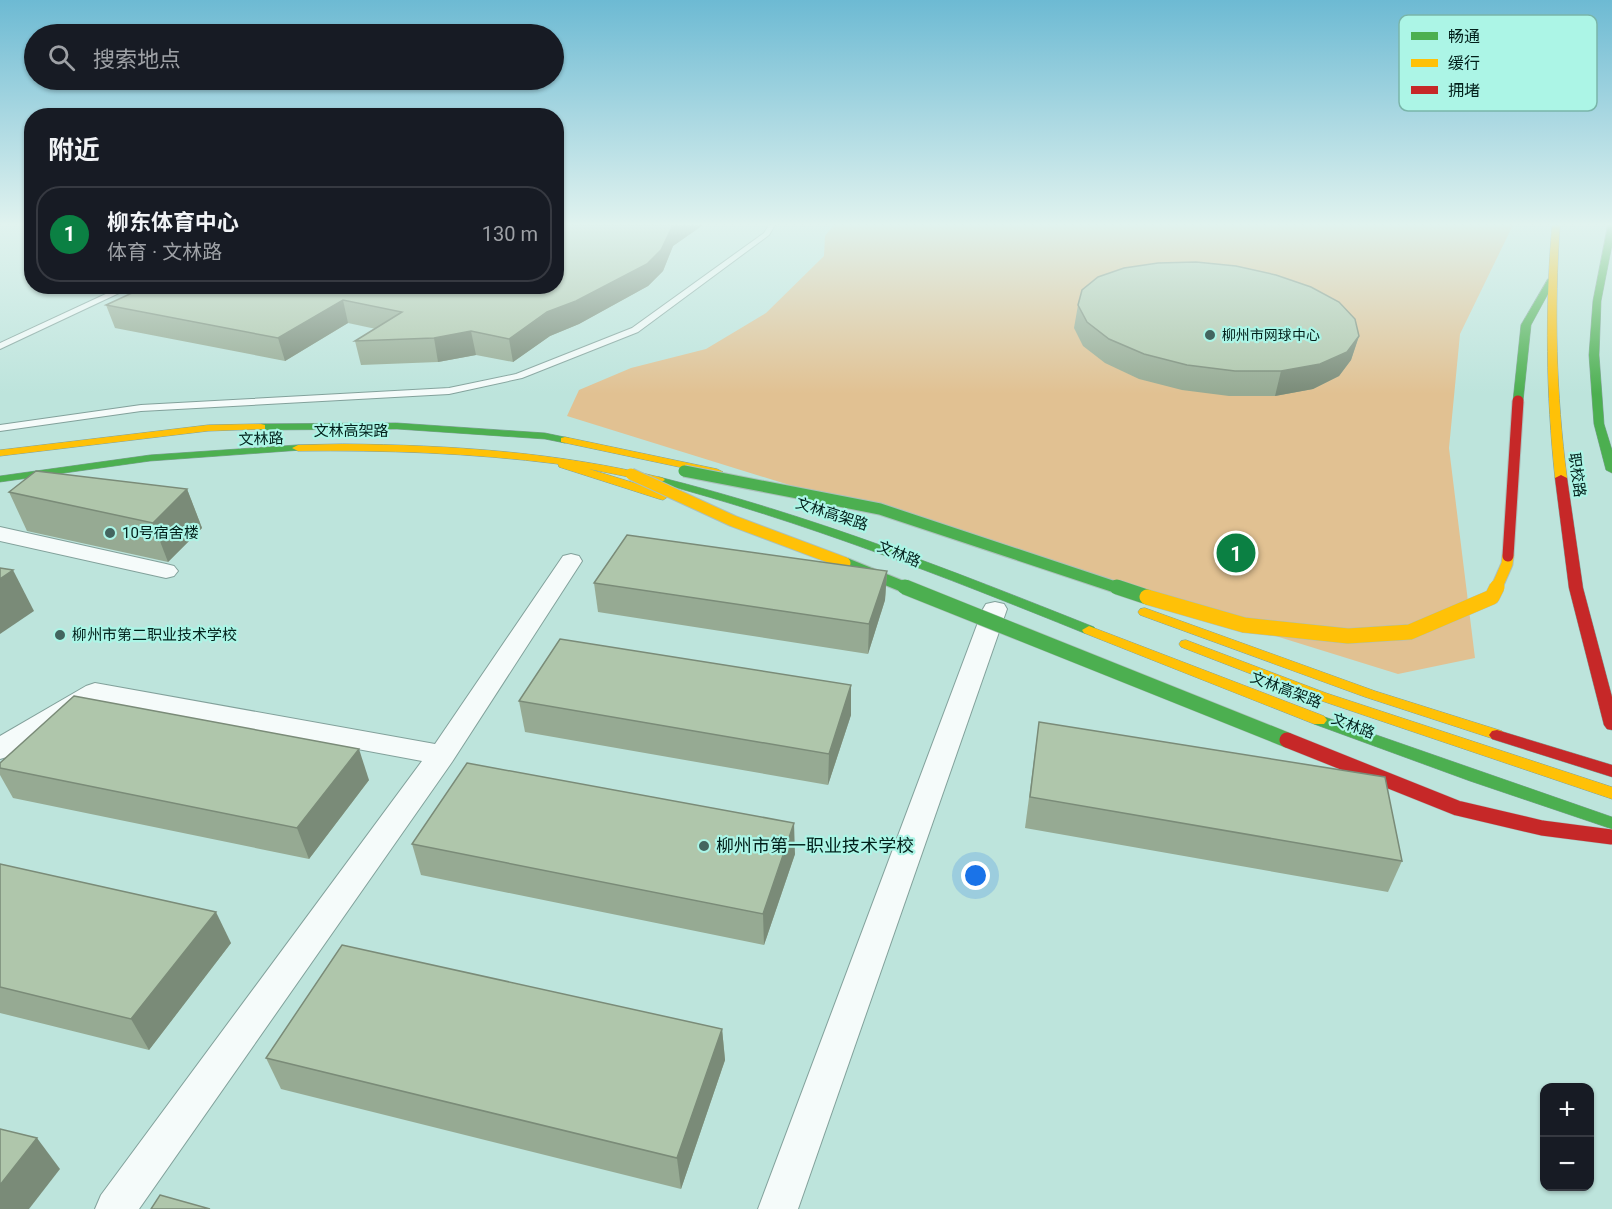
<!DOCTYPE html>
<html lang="zh">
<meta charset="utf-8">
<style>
:root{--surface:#171b24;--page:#20242c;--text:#f1f3f6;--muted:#9ea1a6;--line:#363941;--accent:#0b8043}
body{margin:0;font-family:Roboto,"Noto Sans SC",sans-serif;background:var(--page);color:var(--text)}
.controls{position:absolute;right:18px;bottom:18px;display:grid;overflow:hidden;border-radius:12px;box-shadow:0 2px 4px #0004}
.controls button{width:54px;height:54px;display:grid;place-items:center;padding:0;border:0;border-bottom:2px solid var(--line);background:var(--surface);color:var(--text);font:30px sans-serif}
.you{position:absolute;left:976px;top:876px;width:21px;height:21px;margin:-15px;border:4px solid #fff;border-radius:50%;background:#1a73e8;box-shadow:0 0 0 9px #1a73e833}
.badge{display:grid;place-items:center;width:39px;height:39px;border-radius:50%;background:var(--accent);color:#fff;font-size:20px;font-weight:700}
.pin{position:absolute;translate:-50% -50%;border:3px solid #fff;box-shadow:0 2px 6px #0006}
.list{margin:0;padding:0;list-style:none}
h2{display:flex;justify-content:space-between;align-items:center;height:78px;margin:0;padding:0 24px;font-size:26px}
h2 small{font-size:20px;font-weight:400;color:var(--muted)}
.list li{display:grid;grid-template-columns:39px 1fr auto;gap:18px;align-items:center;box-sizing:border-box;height:96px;margin:0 12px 12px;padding:0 12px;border:2px solid var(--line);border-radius:24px}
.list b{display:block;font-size:22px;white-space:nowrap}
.list p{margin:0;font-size:20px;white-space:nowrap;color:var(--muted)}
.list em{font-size:20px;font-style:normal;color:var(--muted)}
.icon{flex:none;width:33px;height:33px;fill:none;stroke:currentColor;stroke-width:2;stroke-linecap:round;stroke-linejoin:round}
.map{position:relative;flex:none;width:1612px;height:1209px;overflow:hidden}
.search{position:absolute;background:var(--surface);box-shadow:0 2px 4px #0004;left:24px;top:24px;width:540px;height:66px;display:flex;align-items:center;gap:15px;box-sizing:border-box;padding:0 21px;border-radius:33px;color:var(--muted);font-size:22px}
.panel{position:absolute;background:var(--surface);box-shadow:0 2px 4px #0004;left:24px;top:108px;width:540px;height:186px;border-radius:24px}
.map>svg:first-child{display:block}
</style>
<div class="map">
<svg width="1612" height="1209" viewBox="0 0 1612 1209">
<rect width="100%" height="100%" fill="#bde4dc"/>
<path fill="#e1c192" d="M 834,225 L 1513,225 L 1460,334 L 1449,448 L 1475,658 L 1398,674 L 567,416 L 579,390 L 631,368 L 706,349 L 766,313 L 824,256 L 825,236 Z"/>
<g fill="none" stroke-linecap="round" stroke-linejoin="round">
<defs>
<g id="lane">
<path d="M 769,225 L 775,225 L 769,235 L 638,332 L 522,378 L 449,394 L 141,411 L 0,431 L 0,425 L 141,405 L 449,388 L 516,374 L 632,328 L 764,233 Z"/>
<path d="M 123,286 L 134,286 L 0,349 L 0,343 Z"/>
</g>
<g id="street">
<path d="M 0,527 L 166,564 L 174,566 L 178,571 L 174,576 L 166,578 L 0,541 Z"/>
<path d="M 571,554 L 579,556 L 582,561 L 452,762 L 139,1209 L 95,1209 L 101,1195 L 422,761 L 99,701 L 10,756 L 0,759 L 0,736 L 86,686 L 95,683 L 435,744 L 563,556 Z"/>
<path d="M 995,602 L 1004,604 L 1007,609 L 798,1209 L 758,1209 L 983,609 L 986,604 Z"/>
</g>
<g id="fast">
<path d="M 1608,225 L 1612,225 L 1612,245 L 1601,301 L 1599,355 L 1604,424 L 1612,450 L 1612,473 L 1606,470 L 1594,424 L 1589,355 L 1593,301 Z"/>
<path d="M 1548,279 L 1555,281 L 1531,325 L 1523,401 L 1518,404 L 1514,403 L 1513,401 L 1521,325 Z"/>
<path d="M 397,423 L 545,433 L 569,438 L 571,440 L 565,443 L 545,439 L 397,429 L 261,430 L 256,427 L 261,424 Z"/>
<path d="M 298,445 L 302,446 L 302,450 L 150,461 L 0,482 L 0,476 L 150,455 Z"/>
<path d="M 659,477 C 808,514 951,570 1094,627 L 1096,630 L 1089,634 L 1084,633 C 943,576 802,521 655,482 L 653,480 Z"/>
<path d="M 1319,715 L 1612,817 L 1612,829 L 1470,781 L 1314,724 L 1311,720 L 1314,716 Z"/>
</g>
<g id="slow">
<path d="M 1552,225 L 1560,225 C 1554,310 1556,393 1567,478 L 1561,481 L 1555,478 C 1546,393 1545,310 1552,225 Z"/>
<path d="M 261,424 L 265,425 L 265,429 L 208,431 L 0,456 L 0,450 L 208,425 Z"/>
<path d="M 565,437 L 717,469 L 723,472 L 717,475 L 561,442 L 561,438 Z"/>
<path d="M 343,444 C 451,445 558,452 663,478 L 665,480 L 659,483 L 589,469 L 667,493 L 669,496 L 663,500 L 659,499 L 559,467 L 558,464 C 471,453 385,450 298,451 L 292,448 L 298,445 Z"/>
<path d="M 1145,608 L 1375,691 L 1502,731 L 1505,735 L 1502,739 L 1497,740 L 1365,697 L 1140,615 L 1138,612 L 1140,609 Z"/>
<path d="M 1089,626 L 1324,716 L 1327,720 L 1324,724 L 1314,724 L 1084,633 L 1082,630 Z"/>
<path d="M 1186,640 L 1326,693 L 1612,787 L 1612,799 L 1316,699 L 1181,647 L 1179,644 L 1181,641 Z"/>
</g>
<g id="jam">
<path d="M 1561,475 L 1567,478 L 1583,588 L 1612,697 L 1612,730 L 1607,729 L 1604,725 L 1569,588 L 1555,478 Z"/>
<path d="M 1497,730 L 1612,765 L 1612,777 L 1492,739 L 1489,735 L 1492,731 Z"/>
</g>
</defs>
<use href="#lane" stroke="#82a19b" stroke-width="2"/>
<use href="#street" stroke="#82a19b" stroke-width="2"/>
<use href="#fast" stroke="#82a19b" stroke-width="1"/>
<use href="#slow" stroke="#82a19b" stroke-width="1"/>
<use href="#jam" stroke="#82a19b" stroke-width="1"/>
<use href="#lane" fill="#f5fbfa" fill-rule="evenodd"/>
<use href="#street" fill="#f5fbfa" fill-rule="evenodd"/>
<use href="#fast" fill="#4caf50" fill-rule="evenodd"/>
<use href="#slow" fill="#ffc107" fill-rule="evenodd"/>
<use href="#jam" fill="#c62828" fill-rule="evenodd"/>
<defs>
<g id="fast-bridge-far1">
<path d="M 684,471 L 880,509 L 1121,589"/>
<path d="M 845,563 L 909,589"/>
</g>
<g id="fast-bridge">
<path d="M 905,587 L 1287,740"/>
<path d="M 1117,587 L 1147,597"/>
</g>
<g id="slow-bridge-far1">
<path d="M 631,474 L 733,521 L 845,563"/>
<path d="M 1496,589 L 1507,564 L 1508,556"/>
</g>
<path id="slow-bridge" d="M 1147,597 L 1244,625 L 1348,636 L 1410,632 L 1492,597 L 1497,587"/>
<path id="jam-bridge-far1" d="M 1508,556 L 1518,401"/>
<path id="jam-bridge" d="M 1287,740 L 1457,808 L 1542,828 L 1612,837"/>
</defs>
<use href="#fast-bridge-far1" stroke="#abc0bc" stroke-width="13" stroke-linecap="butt"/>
<use href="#fast-bridge" stroke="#abc0bc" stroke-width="16" stroke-linecap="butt"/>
<use href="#slow-bridge-far1" stroke="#abc0bc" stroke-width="13" stroke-linecap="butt"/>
<use href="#slow-bridge" stroke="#abc0bc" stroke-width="16" stroke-linecap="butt"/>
<use href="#jam-bridge-far1" stroke="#abc0bc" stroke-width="13" stroke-linecap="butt"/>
<use href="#jam-bridge" stroke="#abc0bc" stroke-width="16" stroke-linecap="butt"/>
<use href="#fast-bridge-far1" stroke="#4caf50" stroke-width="11"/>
<use href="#fast-bridge" stroke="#4caf50" stroke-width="15"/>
<use href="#slow-bridge-far1" stroke="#ffc107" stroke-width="11"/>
<use href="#slow-bridge" stroke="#ffc107" stroke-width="15"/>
<use href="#jam-bridge-far1" stroke="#c62828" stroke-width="11"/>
<use href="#jam-bridge" stroke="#c62828" stroke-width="15"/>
</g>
<g fill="#96aa93">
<path d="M 556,225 L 703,225 L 673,246 L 663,271 L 648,286 L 579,324 L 550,336 L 513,362 L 476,355 L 438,362 L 361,365 L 355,341 L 376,329 L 348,323 L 285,361 L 115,328 L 106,305 Z"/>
<path d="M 1078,305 L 1359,336 L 1351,360 L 1339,376 L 1313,389 L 1275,396 L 1229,396 L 1182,390 L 1139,379 L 1105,363 L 1083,346 L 1074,328 Z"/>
<path d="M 187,489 L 202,528 L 168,562 L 27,531 L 9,492 Z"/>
<path d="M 887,571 L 885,600 L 868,654 L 598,612 L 594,583 Z"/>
<path d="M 851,685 L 851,715 L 828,785 L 525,732 L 519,701 Z"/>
<path d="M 1039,722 L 1402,861 L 1388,892 L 1025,828 Z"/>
<path d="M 0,763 L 369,780 L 309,859 L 13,798 L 0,775 Z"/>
<path d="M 412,844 L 795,854 L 764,945 L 421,875 Z"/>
<path d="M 0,864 L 231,943 L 149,1050 L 0,1013 Z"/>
<path d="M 722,1029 L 725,1060 L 681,1189 L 281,1089 L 266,1058 Z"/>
</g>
<g fill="#7a8b78">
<path d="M 673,225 L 703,225 L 673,246 L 663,271 L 648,286 L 579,324 L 550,336 L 513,362 L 509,339 Z"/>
<path d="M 343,300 L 348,323 L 285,361 L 278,338 Z"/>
<path d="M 471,331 L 476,355 L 438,362 L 434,338 Z"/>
<path d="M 1359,336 L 1351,360 L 1339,376 L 1313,389 L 1275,396 L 1281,371 Z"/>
<path d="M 187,489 L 202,528 L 168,562 L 153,523 Z"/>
<path d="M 13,570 L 34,611 L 0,634 L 0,579 Z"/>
<path d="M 887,571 L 885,600 L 868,654 L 869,624 Z"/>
<path d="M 851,685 L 851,715 L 828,785 L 829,754 Z"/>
<path d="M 359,749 L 369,780 L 309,859 L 297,828 Z"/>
<path d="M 794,823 L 795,854 L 764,945 L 763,914 Z"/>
<path d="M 216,912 L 231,943 L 149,1050 L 131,1019 Z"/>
<path d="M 722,1029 L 725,1060 L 681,1189 L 677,1158 Z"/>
<path d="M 37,1138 L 60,1169 L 29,1209 L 0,1209 L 0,1185 Z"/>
</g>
<g fill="#afc6ab" stroke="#7a8b78" stroke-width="1.5">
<path d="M 556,225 L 673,225 L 661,250 L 647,264 L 576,301 L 547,312 L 509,339 L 471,331 L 434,338 L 355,341 L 402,312 L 343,300 L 278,338 L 106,305 L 147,286 L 556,286 Z"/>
<path d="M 1196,262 L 1236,266 L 1276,275 L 1311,287 L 1339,302 L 1355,319 L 1359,336 L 1347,352 L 1320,364 L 1281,371 L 1235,371 L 1187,365 L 1144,354 L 1109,339 L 1087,322 L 1078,305 L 1082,290 L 1098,277 L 1124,268 L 1158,263 Z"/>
<path d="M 36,471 L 187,489 L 153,523 L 9,492 Z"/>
<path d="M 627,535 L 887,571 L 869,624 L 594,583 Z"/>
<path d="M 0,568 L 13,570 L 0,579 Z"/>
<path d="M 560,639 L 851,685 L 829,754 L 519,701 Z"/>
<path d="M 74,696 L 359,749 L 297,828 L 0,768 L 0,763 Z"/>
<path d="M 1039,722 L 1385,777 L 1402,861 L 1030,797 Z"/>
<path d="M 467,763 L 794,823 L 763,914 L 412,844 Z"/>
<path d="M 0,864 L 216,912 L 131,1019 L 0,987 Z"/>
<path d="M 342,945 L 722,1029 L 677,1158 L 266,1058 Z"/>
<path d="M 0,1129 L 37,1138 L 0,1185 Z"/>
<path d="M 160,1195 L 210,1209 L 151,1209 Z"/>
</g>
<linearGradient id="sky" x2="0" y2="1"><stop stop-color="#6dbad3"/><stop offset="0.57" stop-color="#e1f3ef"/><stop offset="1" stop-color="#e1f3ef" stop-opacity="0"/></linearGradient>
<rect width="1612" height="394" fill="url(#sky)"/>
<g fill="#43655f" stroke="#acf5e6" stroke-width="2">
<circle cx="1210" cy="335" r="6"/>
<circle cx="110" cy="533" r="6"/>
<circle cx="60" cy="635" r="6"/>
<circle cx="704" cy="846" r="6"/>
</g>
<g text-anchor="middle" stroke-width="4.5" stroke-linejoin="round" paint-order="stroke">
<g font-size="14" fill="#02201b" stroke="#acf5e6" text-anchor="start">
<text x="1222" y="340">柳州市网球中心</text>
</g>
<g font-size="15" fill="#02201b" stroke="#acf5e6">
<text x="351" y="436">文林高架路</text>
<text transform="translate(261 439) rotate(-2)" y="5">文林路</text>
<text transform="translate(1577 475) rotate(82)" y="5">职校路</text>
<text transform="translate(832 514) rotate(18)" y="5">文林高架路</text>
<text transform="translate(899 554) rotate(22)" y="5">文林路</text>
<text transform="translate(1286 690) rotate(21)" y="5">文林高架路</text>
<text transform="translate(1353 726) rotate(21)" y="5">文林路</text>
</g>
<g font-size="15" fill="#02201b" stroke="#acf5e6" text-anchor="start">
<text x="122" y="538">10号宿舍楼</text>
<text x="72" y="640">柳州市第二职业技术学校</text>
</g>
<g font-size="18" fill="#02201b" stroke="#acf5e6" text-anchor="start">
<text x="716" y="852">柳州市第一职业技术学校</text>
</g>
</g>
<rect x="1399" y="15" width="198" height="96" rx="9" fill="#acf5e6" stroke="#79b5a9" stroke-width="1.5"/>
<rect x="1411" y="32" width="27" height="8" fill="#4caf50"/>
<rect x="1411" y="59" width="27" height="8" fill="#ffc107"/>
<rect x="1411" y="86" width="27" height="8" fill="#c62828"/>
<g font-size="16" fill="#02201b">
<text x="1448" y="42">畅通</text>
<text x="1448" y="69">缓行</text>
<text x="1448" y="96">拥堵</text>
</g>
</svg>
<div class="controls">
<button>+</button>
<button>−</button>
</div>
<div class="you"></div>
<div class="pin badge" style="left:1236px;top:553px">1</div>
<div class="search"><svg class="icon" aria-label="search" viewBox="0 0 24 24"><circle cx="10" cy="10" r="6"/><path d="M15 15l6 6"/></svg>搜索地点</div>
<section class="panel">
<h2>附近<small></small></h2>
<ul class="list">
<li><span class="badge">1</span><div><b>柳东体育中心</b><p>体育 · 文林路</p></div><em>130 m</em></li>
</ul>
</section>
</div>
